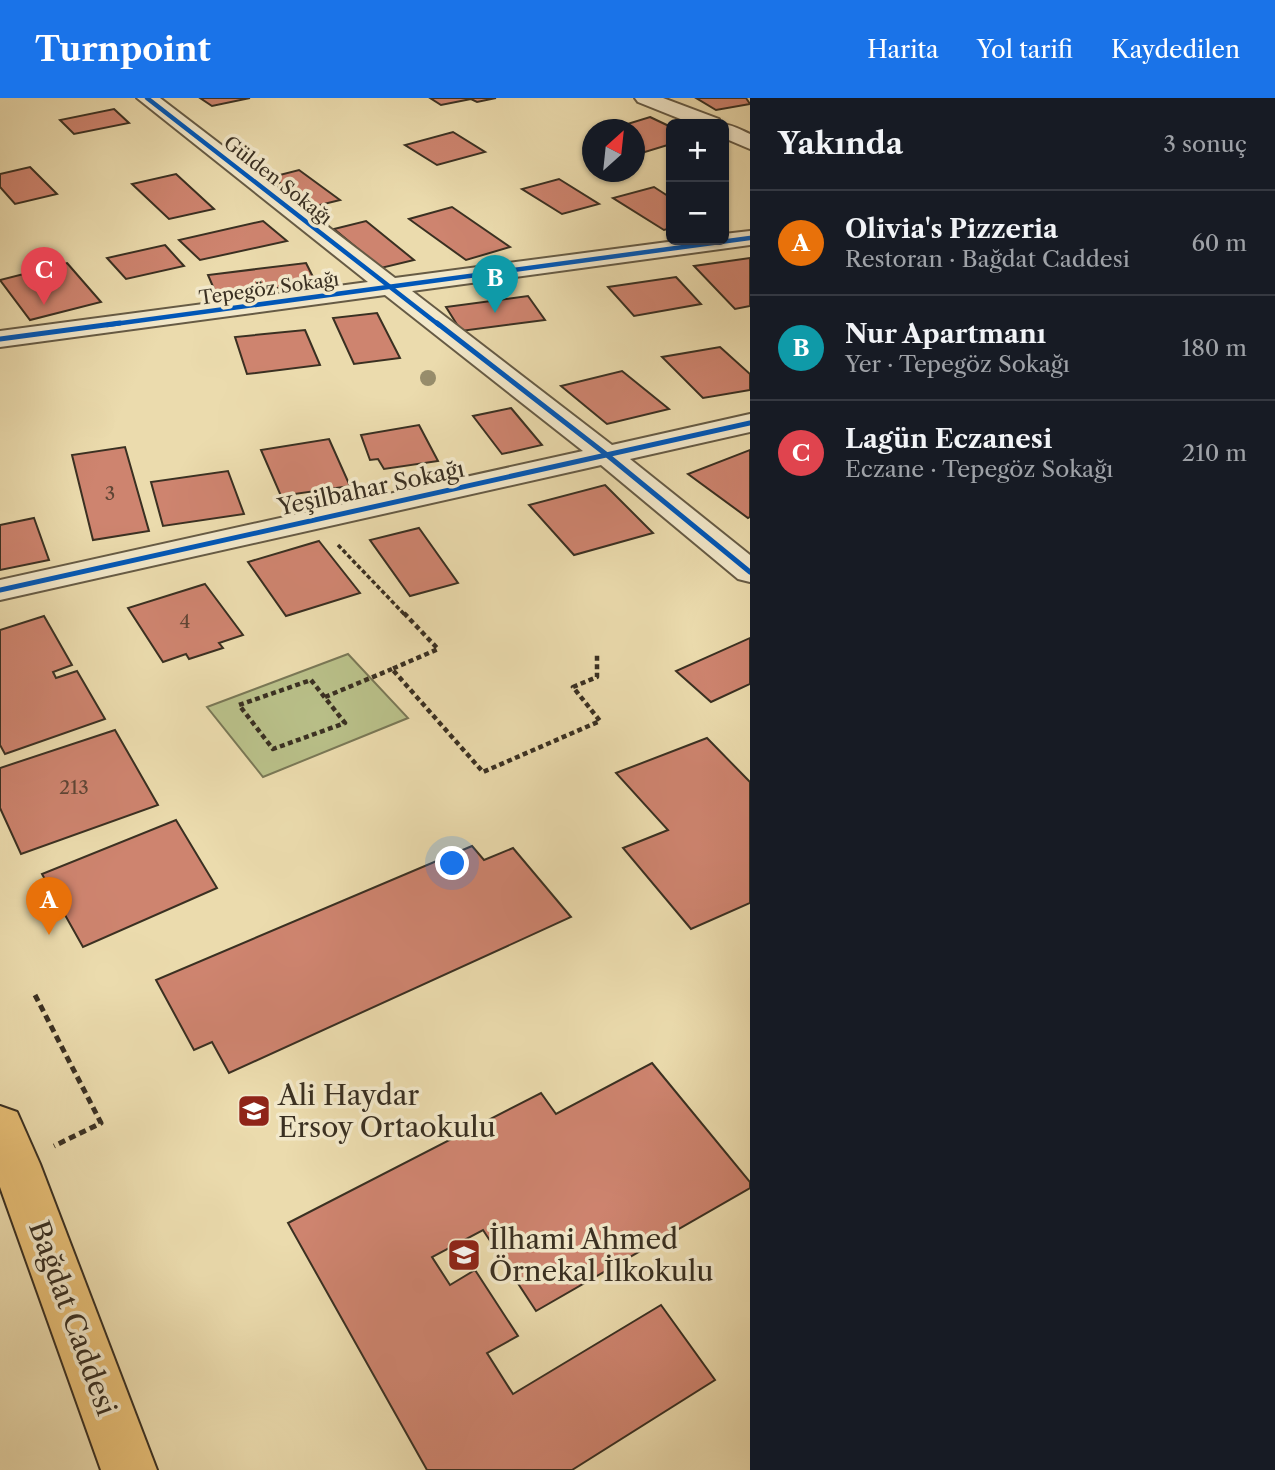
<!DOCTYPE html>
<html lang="tr">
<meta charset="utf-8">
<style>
:root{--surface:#171b24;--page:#20242c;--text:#f1f3f6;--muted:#9ea1a6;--line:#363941;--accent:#1a73e8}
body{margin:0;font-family:"Libre Caslon Text",serif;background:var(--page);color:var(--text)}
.controls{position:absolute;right:21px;top:21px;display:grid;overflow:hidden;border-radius:10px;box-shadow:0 2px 5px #0004}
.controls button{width:63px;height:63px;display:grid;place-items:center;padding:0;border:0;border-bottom:2px solid var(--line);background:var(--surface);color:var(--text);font:35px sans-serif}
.compass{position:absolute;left:582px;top:21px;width:63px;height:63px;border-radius:50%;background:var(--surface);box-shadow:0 2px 5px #0004;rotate:27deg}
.you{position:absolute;left:453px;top:766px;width:24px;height:24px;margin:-18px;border:5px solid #fff;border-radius:50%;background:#1a73e8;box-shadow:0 0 0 10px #1a73e833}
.badge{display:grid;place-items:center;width:46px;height:46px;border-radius:50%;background:var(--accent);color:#fff;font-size:23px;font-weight:700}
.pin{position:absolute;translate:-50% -58px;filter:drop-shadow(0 2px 4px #0008)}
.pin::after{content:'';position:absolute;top:37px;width:24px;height:21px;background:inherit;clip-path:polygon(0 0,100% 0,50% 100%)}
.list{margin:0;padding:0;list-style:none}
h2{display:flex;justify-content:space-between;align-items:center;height:91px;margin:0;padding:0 28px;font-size:30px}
h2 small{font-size:23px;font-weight:400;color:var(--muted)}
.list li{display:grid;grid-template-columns:46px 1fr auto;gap:21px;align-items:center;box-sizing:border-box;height:105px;padding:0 28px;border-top:2px solid var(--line)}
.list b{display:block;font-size:26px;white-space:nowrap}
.list p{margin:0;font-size:23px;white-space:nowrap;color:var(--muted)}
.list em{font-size:23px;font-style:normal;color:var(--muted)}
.map{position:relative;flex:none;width:750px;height:1372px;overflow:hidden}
header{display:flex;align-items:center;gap:42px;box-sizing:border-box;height:98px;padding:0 35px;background:var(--accent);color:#fff}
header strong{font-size:33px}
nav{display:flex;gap:38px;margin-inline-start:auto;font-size:24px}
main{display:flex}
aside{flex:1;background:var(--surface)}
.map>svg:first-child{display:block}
</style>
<header>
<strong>Turnpoint</strong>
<nav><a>Harita</a><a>Yol tarifi</a><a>Kaydedilen</a></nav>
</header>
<main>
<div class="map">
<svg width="750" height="1372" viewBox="0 0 750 1372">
<rect width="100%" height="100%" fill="#ebdbad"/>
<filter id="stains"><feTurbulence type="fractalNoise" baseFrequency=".00286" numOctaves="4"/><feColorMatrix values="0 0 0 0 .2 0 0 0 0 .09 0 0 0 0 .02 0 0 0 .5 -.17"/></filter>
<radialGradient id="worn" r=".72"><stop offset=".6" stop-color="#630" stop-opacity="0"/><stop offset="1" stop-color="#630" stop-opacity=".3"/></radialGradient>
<path fill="#b9c089" stroke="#7a7856" stroke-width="2" d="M 348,556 L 408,620 L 263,679 L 207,609 Z"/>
<g fill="#ce846f" stroke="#3a3022" stroke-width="2">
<path d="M 200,0 L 250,0 L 212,8 Z"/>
<path d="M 430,0 L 496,0 L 477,4 L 471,1 L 441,7 Z"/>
<path d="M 696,0 L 746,0 L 750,6 L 716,12 Z"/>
<path d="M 114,11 L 129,25 L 74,36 L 60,22 Z"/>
<path d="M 650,19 L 671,29 L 671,46 L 645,54 L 634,49 L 634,32 L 608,32 Z"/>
<path d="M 453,34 L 485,54 L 437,67 L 405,47 Z"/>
<path d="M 30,69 L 57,96 L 15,106 L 0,89 L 0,76 Z"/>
<path d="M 299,72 L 340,102 L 312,109 L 272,79 Z"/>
<path d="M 176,76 L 214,111 L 169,121 L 132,86 Z"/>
<path d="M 559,81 L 599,106 L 562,116 L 522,91 Z"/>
<path d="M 654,89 L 671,100 L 671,130 L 664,132 L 613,100 Z"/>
<path d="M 452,109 L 510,149 L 466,162 L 409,121 Z"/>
<path d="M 263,123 L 287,143 L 200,162 L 179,142 Z"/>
<path d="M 366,123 L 414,162 L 381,170 L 334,131 Z"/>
<path d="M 165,147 L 184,168 L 126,181 L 107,160 Z"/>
<path d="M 750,160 L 750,208 L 735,211 L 694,168 Z"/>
<path d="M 67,165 L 101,204 L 30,222 L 0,182 Z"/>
<path d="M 306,165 L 316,185 L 217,198 L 208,177 Z"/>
<path d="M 676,179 L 701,206 L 634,218 L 608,189 Z"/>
<path d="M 528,198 L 545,222 L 461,233 L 446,209 Z"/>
<path d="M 377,215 L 400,260 L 354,266 L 333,220 Z"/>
<path d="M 305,232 L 320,267 L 247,276 L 235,239 Z"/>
<path d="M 720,249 L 750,276 L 750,292 L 703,300 L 662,259 Z"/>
<path d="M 622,273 L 669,311 L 607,326 L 561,288 Z"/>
<path d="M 511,310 L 542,347 L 502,356 L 473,318 Z"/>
<path d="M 419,327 L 438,363 L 384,371 L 378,361 L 370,362 L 361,337 Z"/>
<path d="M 329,341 L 350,388 L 281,398 L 261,352 Z"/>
<path d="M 125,349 L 149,433 L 93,442 L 72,357 Z"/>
<path d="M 750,352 L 750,419 L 748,420 L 688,376 Z"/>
<path d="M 228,373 L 244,416 L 163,428 L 151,384 Z"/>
<path d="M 605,387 L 653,435 L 574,457 L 529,407 Z"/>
<path d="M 34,420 L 49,462 L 0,472 L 0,427 Z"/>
<path d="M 419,430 L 458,485 L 410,498 L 370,442 Z"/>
<path d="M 319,443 L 360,495 L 286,518 L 248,464 Z"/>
<path d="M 205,486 L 243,537 L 219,545 L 223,550 L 189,561 L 186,556 L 163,564 L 128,510 Z"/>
<path d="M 44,518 L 72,567 L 53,574 L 56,580 L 77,573 L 105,621 L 5,656 L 0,647 L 0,532 Z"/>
<path d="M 750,540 L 750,586 L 711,604 L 676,573 Z"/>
<path d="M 115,632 L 158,707 L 21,756 L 0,710 L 0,670 Z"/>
<path d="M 707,640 L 750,684 L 750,805 L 691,831 L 623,750 L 668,732 L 616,675 Z"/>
<path d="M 176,722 L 217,790 L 83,849 L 42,776 Z"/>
<path d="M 472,748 L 484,762 L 513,750 L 571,819 L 229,975 L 212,944 L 194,952 L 156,882 Z"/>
<path d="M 652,965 L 750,1084 L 750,1090 L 536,1213 L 483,1132 L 432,1159 L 450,1187 L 475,1172 L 518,1238 L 487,1255 L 513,1296 L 661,1207 L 715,1282 L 572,1372 L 427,1372 L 288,1125 L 541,995 L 556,1016 Z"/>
</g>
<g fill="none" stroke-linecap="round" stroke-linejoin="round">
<defs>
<g id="minor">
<path d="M 137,0 L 160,0 L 395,180 L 683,142 L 724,142 L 724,136 L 750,133 L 750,147 L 412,193 L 612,347 L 750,316 L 750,334 L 630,361 L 750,457 L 750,484 L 738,481 L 601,367 L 0,502 L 0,482 L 583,353 L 385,197 L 0,249 L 0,233 L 368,184 Z"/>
<path d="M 635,0 L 663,0 L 719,21 L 721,26 C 731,26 741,32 750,36 L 750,51 L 724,40 L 724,26 L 693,26 L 638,4 Z"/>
</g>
<path id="major" d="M 0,1008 L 17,1014 L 40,1066 L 157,1372 L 101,1372 L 0,1089 Z"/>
</defs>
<use href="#minor" stroke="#665b45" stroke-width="4"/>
<use href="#major" stroke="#3a3022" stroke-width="4"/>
<path stroke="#3a3022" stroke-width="3.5" stroke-dasharray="4.5 2.5" stroke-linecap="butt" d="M 338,447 L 405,517"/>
<g stroke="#3a3022" stroke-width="4.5" stroke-dasharray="5 3.5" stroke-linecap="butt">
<path d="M 404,515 L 438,551 L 392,571 L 483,674 L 600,623 L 573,589 L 597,579 L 597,555"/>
<path d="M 311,582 L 345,625 L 273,651 L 239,607 Z"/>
<path d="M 325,599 L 392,571"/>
</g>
<path stroke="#3a3022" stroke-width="5" stroke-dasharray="7 4.5" stroke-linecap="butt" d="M 35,897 L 101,1025 L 54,1048"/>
<use href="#minor" fill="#f2e8ca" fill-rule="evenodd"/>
<use href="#major" fill="#e6be76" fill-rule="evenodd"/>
<defs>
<g id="cycleway-far1">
<path d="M 147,0 L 439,227"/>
<path d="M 107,227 L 750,140"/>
</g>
<g id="cycleway">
<path d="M 437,225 L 607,357 L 750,474"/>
<path d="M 0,241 L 120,225"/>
<path d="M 0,492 L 750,325"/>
</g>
</defs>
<use href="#cycleway-far1" stroke="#f2e8ca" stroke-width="7"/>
<use href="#cycleway" stroke="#f2e8ca" stroke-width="9"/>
<use href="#cycleway-far1" stroke="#0057b8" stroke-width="4.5"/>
<use href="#cycleway" stroke="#0057b8" stroke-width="5"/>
</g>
<circle fill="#978d6c" cx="428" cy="280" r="8"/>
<defs>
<symbol id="school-square" viewBox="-11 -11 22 22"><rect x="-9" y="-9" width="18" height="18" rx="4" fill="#8f2418" stroke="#f2e8ca"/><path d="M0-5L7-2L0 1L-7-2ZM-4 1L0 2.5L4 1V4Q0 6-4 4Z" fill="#fff"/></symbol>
</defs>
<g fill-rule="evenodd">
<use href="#school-square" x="235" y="994" width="38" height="38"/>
<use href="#school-square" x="445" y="1138" width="38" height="38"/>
</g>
<g text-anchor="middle" stroke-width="7" stroke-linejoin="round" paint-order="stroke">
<g font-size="19" fill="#3a3022" stroke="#f2e8ca">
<text transform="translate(278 82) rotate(38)" y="7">Gülden Sokağı</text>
<text transform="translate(269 190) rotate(-8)" y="7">Tepegöz Sokağı</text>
</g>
<g font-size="19" fill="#5f4535">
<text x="110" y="402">3</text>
<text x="185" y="530">4</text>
<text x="74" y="696">213</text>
</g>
<g font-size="23" fill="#3a3022" stroke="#f2e8ca">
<text transform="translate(371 390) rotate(-12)" y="8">Yeşilbahar Sokağı</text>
</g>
<g font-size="28" fill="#3a3022" stroke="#f2e8ca" text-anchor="start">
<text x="278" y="1007">Ali Haydar<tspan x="278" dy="32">Ersoy Ortaokulu</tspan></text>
<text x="489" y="1151">İlhami Ahmed<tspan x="489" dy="32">Örnekal İlkokulu</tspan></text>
</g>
<g font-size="28" fill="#3a3022" stroke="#f2e8ca">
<text transform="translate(73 1220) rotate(70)" y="10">Bağdat Caddesi</text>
</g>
</g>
<rect width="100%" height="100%" filter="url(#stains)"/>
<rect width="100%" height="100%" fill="url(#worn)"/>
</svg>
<div class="controls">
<button>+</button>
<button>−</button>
</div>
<svg class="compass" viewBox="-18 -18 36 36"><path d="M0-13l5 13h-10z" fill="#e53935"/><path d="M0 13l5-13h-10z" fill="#9ea1a6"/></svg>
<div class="you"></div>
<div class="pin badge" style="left:49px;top:837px;background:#e8710a">A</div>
<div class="pin badge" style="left:495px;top:215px;background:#0f9aa8">B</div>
<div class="pin badge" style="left:44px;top:207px;background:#e0444e">C</div>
</div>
<aside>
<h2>Yakında<small>3 sonuç</small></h2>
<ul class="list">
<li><span class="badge" style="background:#e8710a">A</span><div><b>Olivia's Pizzeria</b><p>Restoran · Bağdat Caddesi</p></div><em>60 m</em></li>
<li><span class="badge" style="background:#0f9aa8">B</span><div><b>Nur Apartmanı</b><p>Yer · Tepegöz Sokağı</p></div><em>180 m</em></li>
<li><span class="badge" style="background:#e0444e">C</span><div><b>Lagün Eczanesi</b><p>Eczane · Tepegöz Sokağı</p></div><em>210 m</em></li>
</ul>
</aside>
</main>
